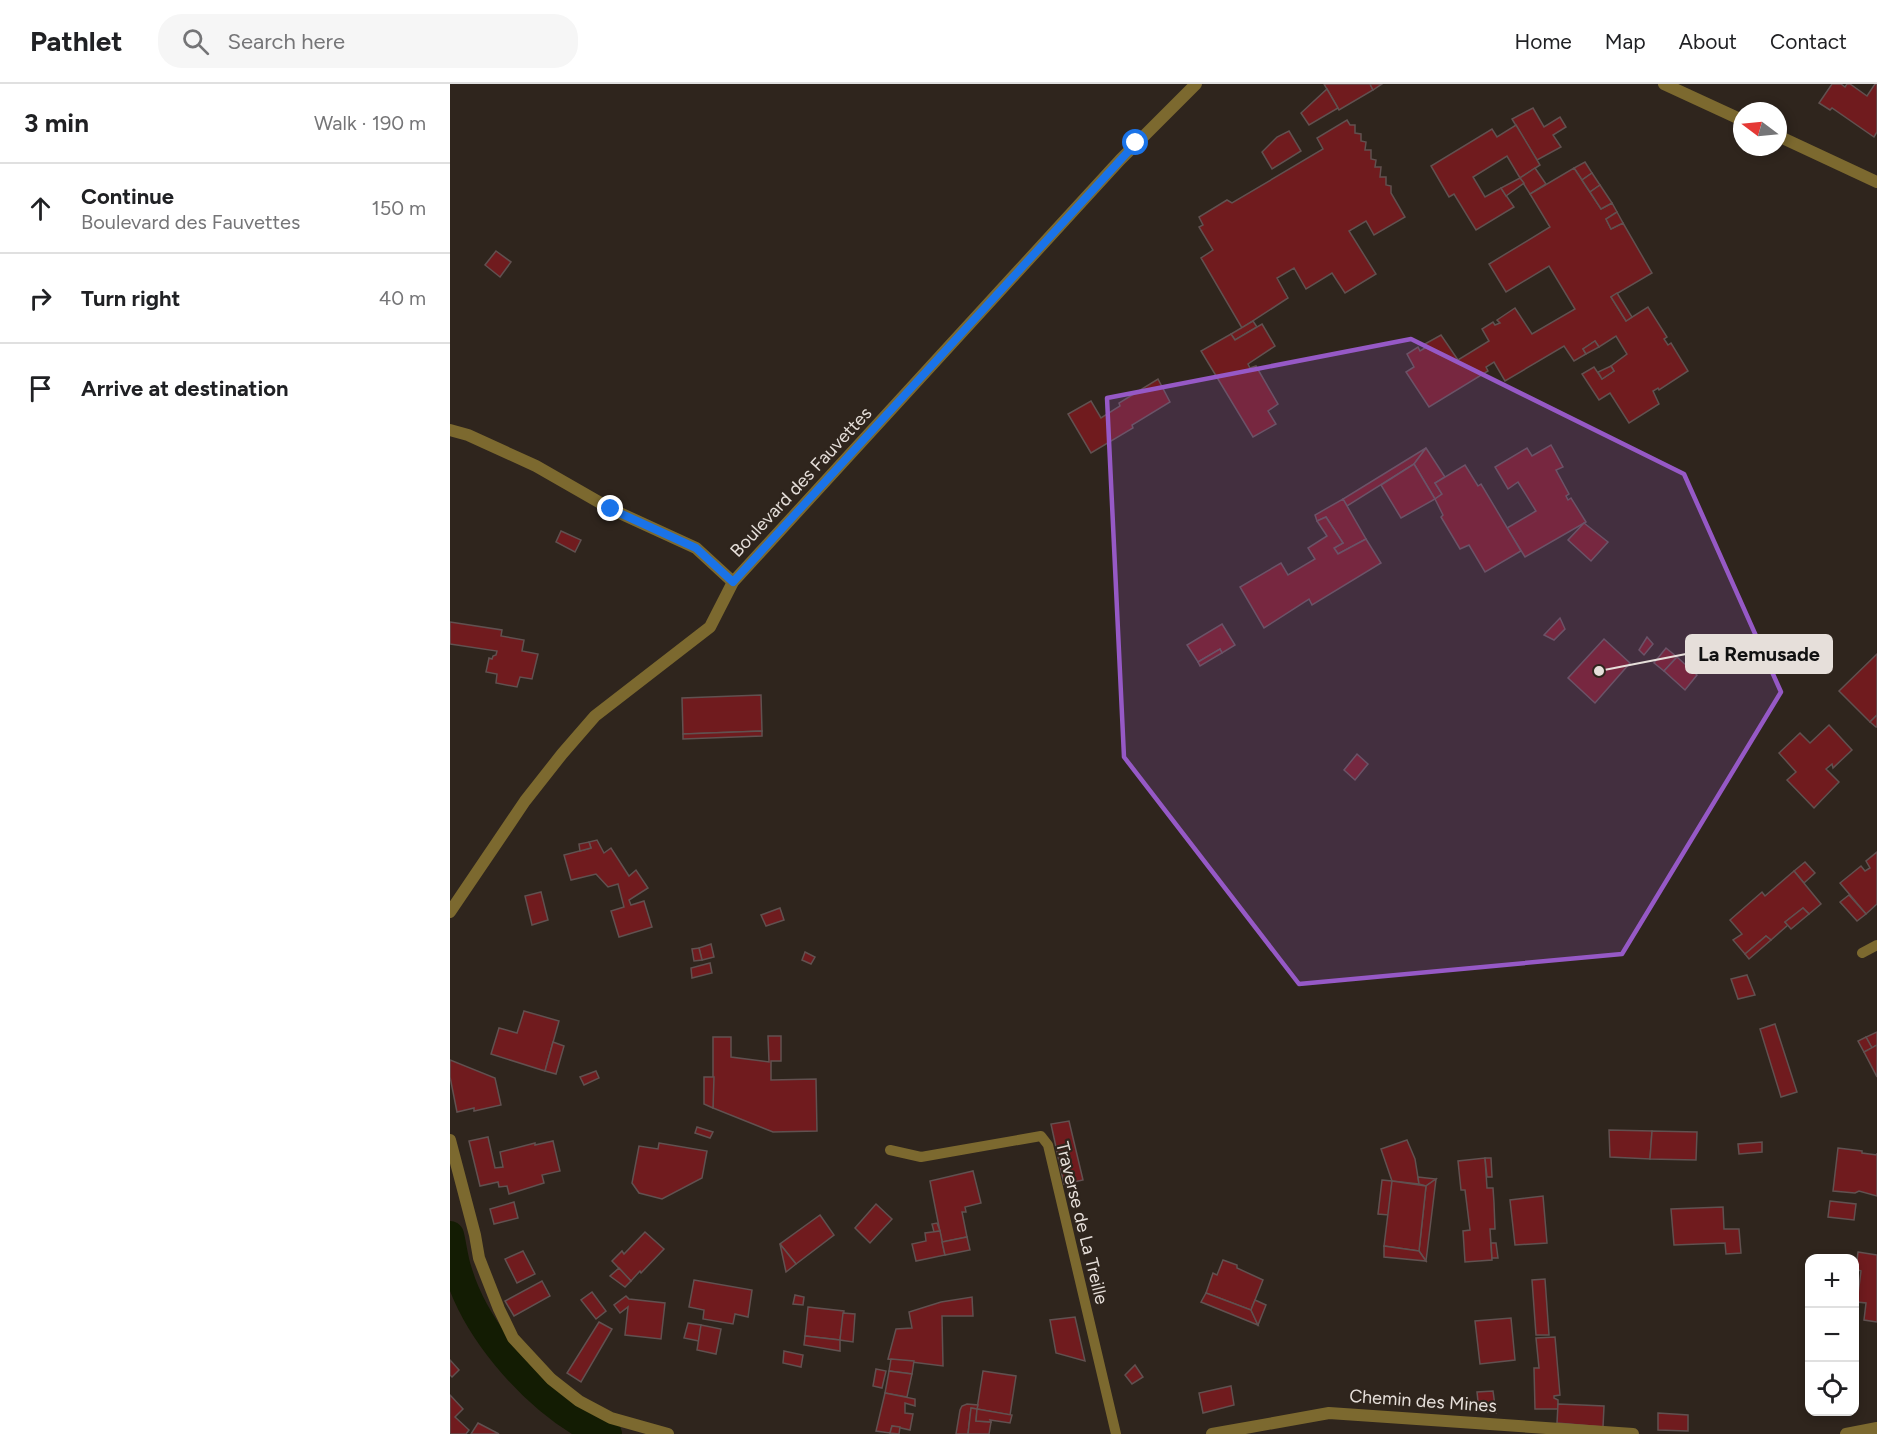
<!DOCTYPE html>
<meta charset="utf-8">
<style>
:root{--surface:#fff;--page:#f6f6f6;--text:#202124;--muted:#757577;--line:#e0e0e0}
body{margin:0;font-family:Figtree,sans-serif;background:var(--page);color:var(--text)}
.controls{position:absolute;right:18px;bottom:18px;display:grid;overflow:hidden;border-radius:12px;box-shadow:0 3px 9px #0003}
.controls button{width:54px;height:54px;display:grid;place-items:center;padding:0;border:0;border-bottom:2px solid var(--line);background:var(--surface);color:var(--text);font:30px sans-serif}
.compass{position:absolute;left:1283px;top:18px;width:54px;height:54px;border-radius:50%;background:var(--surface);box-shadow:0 3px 9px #0003;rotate:286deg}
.stop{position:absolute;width:18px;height:18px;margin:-14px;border:4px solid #1a73e8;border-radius:50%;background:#fff}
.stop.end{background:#1a73e8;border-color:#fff;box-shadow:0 2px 6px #0008}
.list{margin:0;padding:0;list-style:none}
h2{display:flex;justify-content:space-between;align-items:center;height:78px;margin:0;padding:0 24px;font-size:26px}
h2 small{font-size:20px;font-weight:400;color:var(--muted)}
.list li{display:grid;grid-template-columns:39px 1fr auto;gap:18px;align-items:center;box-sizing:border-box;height:90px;padding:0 24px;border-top:2px solid var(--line)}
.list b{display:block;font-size:22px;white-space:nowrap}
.list p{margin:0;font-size:20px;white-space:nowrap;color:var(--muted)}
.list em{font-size:20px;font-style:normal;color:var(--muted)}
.icon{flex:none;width:33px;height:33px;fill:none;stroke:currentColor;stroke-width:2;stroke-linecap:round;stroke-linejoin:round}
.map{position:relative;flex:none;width:1427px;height:1350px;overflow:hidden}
header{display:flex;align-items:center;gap:36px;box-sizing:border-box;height:84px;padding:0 30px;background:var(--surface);border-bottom:2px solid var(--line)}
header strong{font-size:28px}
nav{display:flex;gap:33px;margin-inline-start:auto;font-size:21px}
.search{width:420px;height:54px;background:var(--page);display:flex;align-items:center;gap:15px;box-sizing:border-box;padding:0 21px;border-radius:24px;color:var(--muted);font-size:22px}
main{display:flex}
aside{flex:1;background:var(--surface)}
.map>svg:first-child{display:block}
</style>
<header>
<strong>Pathlet</strong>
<div class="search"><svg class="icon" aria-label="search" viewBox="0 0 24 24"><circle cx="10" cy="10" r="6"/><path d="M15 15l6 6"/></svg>Search here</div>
<nav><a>Home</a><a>Map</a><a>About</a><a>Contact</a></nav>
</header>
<main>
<aside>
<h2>3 min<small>Walk · 190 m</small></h2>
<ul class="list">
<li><svg class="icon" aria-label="ahead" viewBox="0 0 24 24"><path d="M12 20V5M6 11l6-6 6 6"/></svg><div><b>Continue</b><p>Boulevard des Fauvettes</p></div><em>150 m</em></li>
<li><svg class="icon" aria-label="right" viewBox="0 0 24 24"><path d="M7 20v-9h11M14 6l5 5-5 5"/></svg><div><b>Turn right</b></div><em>40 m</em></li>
<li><svg class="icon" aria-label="arrive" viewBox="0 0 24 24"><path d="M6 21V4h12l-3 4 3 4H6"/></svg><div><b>Arrive at destination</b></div></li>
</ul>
</aside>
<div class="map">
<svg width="1427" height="1350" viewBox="0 0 1427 1350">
<rect width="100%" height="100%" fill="#2f251d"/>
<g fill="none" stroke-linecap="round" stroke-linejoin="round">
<path stroke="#131c03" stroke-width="28" d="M 0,1151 C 3,1163 4,1175 8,1187 C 25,1245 78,1306 129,1338 C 137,1343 149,1346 158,1350"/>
</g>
<g fill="#701b1e" stroke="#615150" stroke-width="1.5">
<path d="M 874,0 L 920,0 L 923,6 L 889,26 Z"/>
<path d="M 920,0 L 932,0 L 923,6 Z"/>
<path d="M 1382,0 L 1391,0 L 1395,3 L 1397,0 L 1400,0 L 1417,12 L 1425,0 L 1427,0 L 1427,48 L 1424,53 L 1382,24 L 1380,26 L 1369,19 Z"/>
<path d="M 877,5 L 888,24 L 859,41 L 851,29 Z"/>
<path d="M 1083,24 L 1094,43 L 1110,33 L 1116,43 L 1103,51 L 1111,63 L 1087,76 L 1062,35 Z"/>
<path d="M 897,36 L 900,41 L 905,41 L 905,49 L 911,50 L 911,57 L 916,58 L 915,66 L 921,66 L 921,75 L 926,76 L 925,83 L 931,83 L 930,93 L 936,93 L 936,101 L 941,102 L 941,109 L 955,133 L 924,151 L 916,137 L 899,147 L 926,190 L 895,209 L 882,189 L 856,205 L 844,184 L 827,194 L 838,214 L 792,244 L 751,174 L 763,166 L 749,143 L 753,141 L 749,133 L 777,116 L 782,119 L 873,65 L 867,54 Z"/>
<path d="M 1066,41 L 1090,81 L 1070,94 L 1057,72 L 1023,93 L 1035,113 L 1051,104 L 1064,123 L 1026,146 L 1004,110 L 999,113 L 981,82 L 1042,45 L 1047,53 Z"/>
<path d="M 839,47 L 851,67 L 822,85 L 812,68 L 827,53 Z"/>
<path d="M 1135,78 L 1142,89 L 1132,96 L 1124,84 Z"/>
<path d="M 1085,84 L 1096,100 L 1080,110 L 1070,94 Z"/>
<path d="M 1124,84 L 1151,125 L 1162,119 L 1167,128 L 1156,135 L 1161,145 L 1173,139 L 1202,189 L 1161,213 L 1176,237 L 1198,223 L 1217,253 L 1214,255 L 1218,261 L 1221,259 L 1238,287 L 1209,306 L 1208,304 L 1203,307 L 1209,320 L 1179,339 L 1160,309 L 1149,316 L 1132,290 L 1144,283 L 1152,295 L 1164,287 L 1161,282 L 1177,270 L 1166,252 L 1149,263 L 1145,257 L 1133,265 L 1136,270 L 1124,277 L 1114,262 L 1055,297 L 1044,278 L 1036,283 L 1038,287 L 979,323 L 956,288 L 964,283 L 957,270 L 968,263 L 970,267 L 975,264 L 973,261 L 991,251 L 1008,276 L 1039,257 L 1032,245 L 1043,238 L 1045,241 L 1050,239 L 1047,236 L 1065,224 L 1082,250 L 1125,225 L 1099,182 L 1056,208 L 1039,180 L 1100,143 L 1080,110 Z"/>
<path d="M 1142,89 L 1150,101 L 1140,108 L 1132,96 Z"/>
<path d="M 1070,94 L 1074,99 L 1056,112 L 1051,104 Z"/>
<path d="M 1150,101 L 1162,119 L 1151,125 L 1140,108 Z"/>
<path d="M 1167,128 L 1173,139 L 1161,145 L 1156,135 Z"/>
<path d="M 46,167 L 61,178 L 50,193 L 35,181 Z"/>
<path d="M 1167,209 L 1182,233 L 1176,237 L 1161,213 Z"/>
<path d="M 803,237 L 807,243 L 785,256 L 781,250 Z"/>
<path d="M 812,240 L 825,262 L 798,280 L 800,284 L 806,282 L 828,320 L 818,327 L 826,340 L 803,353 L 751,267 L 781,250 L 785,256 Z"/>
<path d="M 1145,257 L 1149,263 L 1136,270 L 1133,265 Z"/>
<path d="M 1161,282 L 1164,287 L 1152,295 L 1148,288 Z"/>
<path d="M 708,295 L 720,318 L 682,341 L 683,344 L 641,369 L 618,330 L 641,317 L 651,334 L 670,322 L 669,319 Z"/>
<path d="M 1101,361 L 1113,383 L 1106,386 L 1119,410 L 1116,412 L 1118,416 L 1121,414 L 1136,438 L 1075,473 L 1057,444 L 1086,427 L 1068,398 L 1058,405 L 1045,383 L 1077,364 L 1082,372 Z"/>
<path d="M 976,364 L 964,380 L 897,422 L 893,415 Z"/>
<path d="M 976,364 L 995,393 L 985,399 L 992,410 L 985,415 L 964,380 Z"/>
<path d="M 964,380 L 985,415 L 951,434 L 931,401 Z"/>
<path d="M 1015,381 L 1028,402 L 1031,400 L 1071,467 L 1035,488 L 1019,461 L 1010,465 L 991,433 L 993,431 L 985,415 L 992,410 L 985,399 Z"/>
<path d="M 893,415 L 916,455 L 888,470 L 884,464 L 893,459 L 876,433 L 867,437 L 865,431 Z"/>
<path d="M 876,433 L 893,459 L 884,464 L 888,470 L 916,455 L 931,479 L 862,521 L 859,515 L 814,544 L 790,503 L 831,479 L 838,491 L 865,475 L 858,464 L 877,452 L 867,437 Z"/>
<path d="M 1134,439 L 1158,458 L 1141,477 L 1118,456 Z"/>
<path d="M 111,447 L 131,456 L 125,468 L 106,458 Z"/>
<path d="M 1110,534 L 1115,545 L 1104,556 L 1094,551 Z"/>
<path d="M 0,538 L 52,546 L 51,552 L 74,556 L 72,567 L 88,570 L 82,595 L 70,593 L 67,603 L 46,599 L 47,590 L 36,588 L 39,574 L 42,575 L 43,572 L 46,571 L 47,567 L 0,560 Z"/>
<path d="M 772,540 L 785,561 L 772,569 L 770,565 L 748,578 L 737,561 Z"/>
<path d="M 1197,553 L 1203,560 L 1194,571 L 1189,566 Z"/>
<path d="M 1154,555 L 1180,579 L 1145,619 L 1118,594 Z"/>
<path d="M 1216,564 L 1227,573 L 1214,587 L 1204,579 Z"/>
<path d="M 770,565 L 772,569 L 750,582 L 748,578 Z"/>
<path d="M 1427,570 L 1427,631 L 1420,638 L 1389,607 Z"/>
<path d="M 1227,573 L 1247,591 L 1235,606 L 1214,587 Z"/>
<path d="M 311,611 L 312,647 L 233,650 L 232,614 Z"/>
<path d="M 1427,631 L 1427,643 L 1426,643 L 1420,638 Z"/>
<path d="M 1379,641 L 1402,666 L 1383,684 L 1382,680 L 1376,685 L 1389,698 L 1364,724 L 1337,696 L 1346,688 L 1329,669 L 1350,649 L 1360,659 Z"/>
<path d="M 312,647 L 312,652 L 233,655 L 233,650 Z"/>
<path d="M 907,670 L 918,680 L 905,696 L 894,686 Z"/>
<path d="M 147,756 L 154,769 L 161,764 L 179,792 L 186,786 L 198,804 L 179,816 L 181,821 L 194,817 L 202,843 L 169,853 L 161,827 L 174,823 L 168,800 L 158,803 L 146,790 L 121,796 L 114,771 L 141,764 L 139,758 Z"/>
<path d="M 139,758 L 141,764 L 130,767 L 129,760 Z"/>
<path d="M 1427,768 L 1427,820 L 1416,830 L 1390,799 L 1411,782 L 1415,787 L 1420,784 L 1416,777 Z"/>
<path d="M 1355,778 L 1365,789 L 1354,799 L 1344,787 Z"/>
<path d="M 1344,787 L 1371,820 L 1359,830 L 1353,824 L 1335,838 L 1338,841 L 1321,856 L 1316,852 L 1295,870 L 1283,856 L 1292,850 L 1280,836 L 1312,808 L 1315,812 Z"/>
<path d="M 91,808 L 98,836 L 82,841 L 75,812 Z"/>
<path d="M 1399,811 L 1416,830 L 1407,837 L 1390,818 Z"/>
<path d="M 330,824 L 334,836 L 316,842 L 311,831 Z"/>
<path d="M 1353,824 L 1359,830 L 1341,845 L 1335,838 Z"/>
<path d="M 1316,852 L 1321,856 L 1299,875 L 1295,870 Z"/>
<path d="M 261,860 L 264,873 L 252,876 L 249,864 Z"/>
<path d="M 249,864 L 252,876 L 244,877 L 242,865 Z"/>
<path d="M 355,868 L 365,873 L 361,880 L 352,876 Z"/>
<path d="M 260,879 L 262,889 L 242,894 L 241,884 Z"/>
<path d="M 1297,891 L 1305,911 L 1288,915 L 1281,895 Z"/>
<path d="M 74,927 L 109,937 L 95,987 L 41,970 L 49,944 L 67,949 Z"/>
<path d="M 1325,940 L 1347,1008 L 1331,1013 L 1310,945 Z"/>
<path d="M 1427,948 L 1427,961 L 1422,964 L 1416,953 Z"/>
<path d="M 318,952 L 331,952 L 331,977 L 321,977 L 321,996 L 366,995 L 367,1047 L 323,1048 L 263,1024 L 263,953 L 281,953 L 281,973 L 319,978 Z"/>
<path d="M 1416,953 L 1422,964 L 1414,968 L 1408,957 Z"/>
<path d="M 103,958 L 114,962 L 106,990 L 95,987 Z"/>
<path d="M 1427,961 L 1427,993 L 1414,968 Z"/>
<path d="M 0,976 L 45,994 L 51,1021 L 24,1027 L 24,1024 L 7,1028 L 0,993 Z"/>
<path d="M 146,987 L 149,994 L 134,1001 L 130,993 Z"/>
<path d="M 254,993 L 264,993 L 263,1024 L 254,1020 Z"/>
<path d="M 619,1037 L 633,1096 L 614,1100 L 601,1040 Z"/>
<path d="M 247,1043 L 263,1048 L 260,1054 L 245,1049 Z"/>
<path d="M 1159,1046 L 1202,1047 L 1200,1075 L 1160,1073 Z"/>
<path d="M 1202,1047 L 1247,1048 L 1246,1076 L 1200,1075 Z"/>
<path d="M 38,1053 L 45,1084 L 53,1083 L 50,1068 L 85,1059 L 85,1061 L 103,1057 L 110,1087 L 92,1091 L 94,1099 L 59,1110 L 57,1102 L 49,1103 L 48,1098 L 30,1102 L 19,1057 Z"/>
<path d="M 957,1056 L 965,1075 L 969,1100 L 942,1097 L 931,1065 Z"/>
<path d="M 1312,1058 L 1312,1068 L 1289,1070 L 1288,1060 Z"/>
<path d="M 209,1059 L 257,1067 L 252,1094 L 212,1115 L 189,1109 L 182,1099 L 189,1062 L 208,1065 Z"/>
<path d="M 1388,1064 L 1412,1067 L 1412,1069 L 1427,1071 L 1427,1069 L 1427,1112 L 1409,1107 L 1405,1109 L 1383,1107 Z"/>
<path d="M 1035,1074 L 1037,1104 L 1043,1104 L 1044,1119 L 1045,1145 L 1040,1145 L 1042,1176 L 1015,1178 L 1013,1147 L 1020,1146 L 1015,1106 L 1011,1106 L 1008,1077 Z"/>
<path d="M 1035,1074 L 1041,1074 L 1042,1093 L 1037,1093 Z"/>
<path d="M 523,1087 L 531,1119 L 515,1123 L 516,1128 L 512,1128 L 517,1153 L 492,1158 L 480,1097 Z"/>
<path d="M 968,1093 L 986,1095 L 976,1102 L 969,1100 Z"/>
<path d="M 986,1095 L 976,1177 L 969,1167 L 976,1102 Z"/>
<path d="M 932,1096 L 942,1097 L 939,1131 L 928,1130 Z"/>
<path d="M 942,1097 L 976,1102 L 969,1167 L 934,1162 Z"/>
<path d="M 1093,1112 L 1097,1159 L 1065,1161 L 1060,1116 Z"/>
<path d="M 1380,1117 L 1406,1120 L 1404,1136 L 1378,1133 Z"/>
<path d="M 64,1118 L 68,1134 L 44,1140 L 40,1125 Z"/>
<path d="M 426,1120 L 442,1135 L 420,1159 L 405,1144 Z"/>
<path d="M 1273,1123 L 1274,1145 L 1289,1145 L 1291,1169 L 1276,1170 L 1275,1159 L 1224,1161 L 1221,1125 Z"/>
<path d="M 370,1131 L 384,1151 L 346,1180 L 330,1160 Z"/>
<path d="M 487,1139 L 490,1147 L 484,1148 L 482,1140 Z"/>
<path d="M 490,1147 L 495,1171 L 466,1177 L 462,1160 L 476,1157 L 475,1149 Z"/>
<path d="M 195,1148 L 214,1165 L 191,1189 L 190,1187 L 181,1197 L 162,1177 L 172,1167 L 174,1170 Z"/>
<path d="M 517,1153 L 520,1166 L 495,1171 L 492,1158 Z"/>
<path d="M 1041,1159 L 1046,1159 L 1048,1174 L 1042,1174 Z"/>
<path d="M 330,1160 L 346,1180 L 336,1188 Z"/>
<path d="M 934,1162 L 969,1167 L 976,1177 L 934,1173 Z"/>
<path d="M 73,1167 L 85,1190 L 67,1199 L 55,1175 Z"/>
<path d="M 1408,1168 L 1427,1171 L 1427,1238 L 1414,1236 L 1416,1219 L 1407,1218 L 1411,1187 L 1406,1185 Z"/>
<path d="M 773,1176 L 787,1181 L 787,1184 L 813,1196 L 801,1226 L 756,1209 L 763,1189 L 767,1191 Z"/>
<path d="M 169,1184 L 181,1197 L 175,1203 L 160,1192 Z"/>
<path d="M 1095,1195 L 1099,1251 L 1086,1251 L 1082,1196 Z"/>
<path d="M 244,1196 L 302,1206 L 298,1233 L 285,1230 L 283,1240 L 253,1235 L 254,1226 L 239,1223 Z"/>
<path d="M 92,1197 L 100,1212 L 64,1232 L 55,1217 Z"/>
<path d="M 142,1208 L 156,1227 L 146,1235 L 131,1216 Z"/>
<path d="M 756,1209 L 801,1226 L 808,1241 L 751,1218 Z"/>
<path d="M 345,1211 L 354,1213 L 353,1221 L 343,1220 Z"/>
<path d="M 176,1212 L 179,1215 L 215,1219 L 211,1255 L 175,1251 L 178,1223 L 170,1229 L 164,1221 Z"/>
<path d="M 522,1213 L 523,1232 L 492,1232 L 493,1282 L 438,1275 L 446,1245 L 462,1244 L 459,1228 L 491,1218 Z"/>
<path d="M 805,1216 L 816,1221 L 808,1241 L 801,1226 Z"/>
<path d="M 358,1223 L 394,1227 L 390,1256 L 355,1252 Z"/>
<path d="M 393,1229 L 405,1230 L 403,1258 L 390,1256 Z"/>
<path d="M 625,1233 L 635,1277 L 606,1269 L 600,1236 Z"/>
<path d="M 1061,1234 L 1065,1276 L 1030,1280 L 1025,1237 Z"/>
<path d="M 149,1238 L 162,1245 L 131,1298 L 117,1289 Z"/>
<path d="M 238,1239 L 251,1241 L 249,1257 L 234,1254 Z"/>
<path d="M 251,1241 L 271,1245 L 266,1270 L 247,1266 Z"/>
<path d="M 355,1252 L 390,1256 L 390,1267 L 354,1261 Z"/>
<path d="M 1105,1253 L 1110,1311 L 1104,1312 L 1104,1314 L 1108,1316 L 1108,1325 L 1085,1325 L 1084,1284 L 1089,1284 L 1086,1254 Z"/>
<path d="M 334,1267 L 353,1271 L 351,1283 L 333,1279 Z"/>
<path d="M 441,1275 L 464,1277 L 462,1290 L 439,1287 Z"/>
<path d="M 0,1276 L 9,1286 L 2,1293 L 0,1291 Z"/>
<path d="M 685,1281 L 693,1293 L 682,1300 L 675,1291 Z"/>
<path d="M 426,1285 L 436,1287 L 432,1304 L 423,1302 Z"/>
<path d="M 439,1287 L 462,1290 L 457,1313 L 435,1309 Z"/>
<path d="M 533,1287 L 566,1292 L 560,1331 L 527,1325 Z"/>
<path d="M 781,1302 L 784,1321 L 753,1329 L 749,1309 Z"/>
<path d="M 1043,1307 L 1046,1329 L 1029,1327 L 1027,1308 Z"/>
<path d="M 435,1309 L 465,1315 L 465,1322 L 455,1319 L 455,1329 L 463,1330 L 460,1346 L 442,1342 L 440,1349 L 426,1347 Z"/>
<path d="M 0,1311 L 13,1325 L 5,1333 L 19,1346 L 16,1350 L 0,1350 Z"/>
<path d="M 517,1320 L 528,1321 L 527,1325 L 521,1324 L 518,1350 L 506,1350 L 510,1326 L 512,1322 Z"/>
<path d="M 1108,1320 L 1154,1322 L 1153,1343 L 1107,1339 Z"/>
<path d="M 521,1324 L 527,1325 L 526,1337 L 541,1338 L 539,1350 L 518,1350 Z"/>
<path d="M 527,1325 L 562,1331 L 560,1339 L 540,1336 L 541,1338 L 526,1337 Z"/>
<path d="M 1208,1329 L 1238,1331 L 1238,1347 L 1208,1346 Z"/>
<path d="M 28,1339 L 49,1350 L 21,1350 Z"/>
<path d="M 442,1342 L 450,1343 L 449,1350 L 440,1349 Z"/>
</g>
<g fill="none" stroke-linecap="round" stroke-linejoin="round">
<g stroke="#7c692f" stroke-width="10">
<path d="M 1412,869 L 1427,861"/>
<path d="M 440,1066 L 471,1073 L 591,1052 L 598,1061 L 666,1350"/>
</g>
<g stroke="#7c692f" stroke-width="12">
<path d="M 1214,0 L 1292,36"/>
<path d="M 1328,52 L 1427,98"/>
<path d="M 0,346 L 18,351 L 86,382 L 161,425 L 246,464 L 283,498"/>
<path d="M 0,828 L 75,717 L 112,670 L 145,632 L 260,543 L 283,498 L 670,76 L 746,0"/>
<path d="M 0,1056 L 25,1151 L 29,1174 L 49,1225 L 63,1254 L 101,1295 L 129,1317 L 161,1334 L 218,1350"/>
<path d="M 762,1350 L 879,1329 L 1183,1350"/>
<path d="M 1396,1350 L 1427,1344"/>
</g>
</g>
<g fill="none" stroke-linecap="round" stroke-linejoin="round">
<path stroke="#1a73e8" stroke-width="8" d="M 161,425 L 246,464 L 283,498 L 686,59"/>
</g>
<path fill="#9659c6" fill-opacity="0.2" stroke="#9659c6" stroke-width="4.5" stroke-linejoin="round" d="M 961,255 L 1234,390 L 1331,608 L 1172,870 L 849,900 L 674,673 L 657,314 Z"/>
<g text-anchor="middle" stroke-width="4.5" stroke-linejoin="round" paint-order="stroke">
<g font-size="18" fill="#e6dfda" stroke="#2f251d">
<text transform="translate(351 398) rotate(-47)" y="6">Boulevard des Fauvettes</text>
<text transform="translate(632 1139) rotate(76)" y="6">Traverse de La Treille</text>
<text transform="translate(973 1317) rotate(4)" y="6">Chemin des Mines</text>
</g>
</g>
<path fill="none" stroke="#e6dfda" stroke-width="2" d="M1149 587L1236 570"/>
<circle fill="#e6dfda" stroke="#2f251d" stroke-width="2" cx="1149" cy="587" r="6"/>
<rect fill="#e6dfda" stroke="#e6dfda" stroke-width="2" x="1236" y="551" width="146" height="38" rx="6"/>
<g font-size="20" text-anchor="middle" font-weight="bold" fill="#111">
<text x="1309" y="577">La Remusade</text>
</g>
</svg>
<div class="controls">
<button>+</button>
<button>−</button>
<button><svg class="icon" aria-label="locate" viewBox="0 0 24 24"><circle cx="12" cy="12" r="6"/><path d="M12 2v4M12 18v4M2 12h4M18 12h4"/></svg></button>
</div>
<svg class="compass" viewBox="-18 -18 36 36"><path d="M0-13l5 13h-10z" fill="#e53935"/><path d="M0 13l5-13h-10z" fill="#757577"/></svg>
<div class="stop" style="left:686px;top:59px"></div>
<div class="stop end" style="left:161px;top:425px"></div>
</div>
</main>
